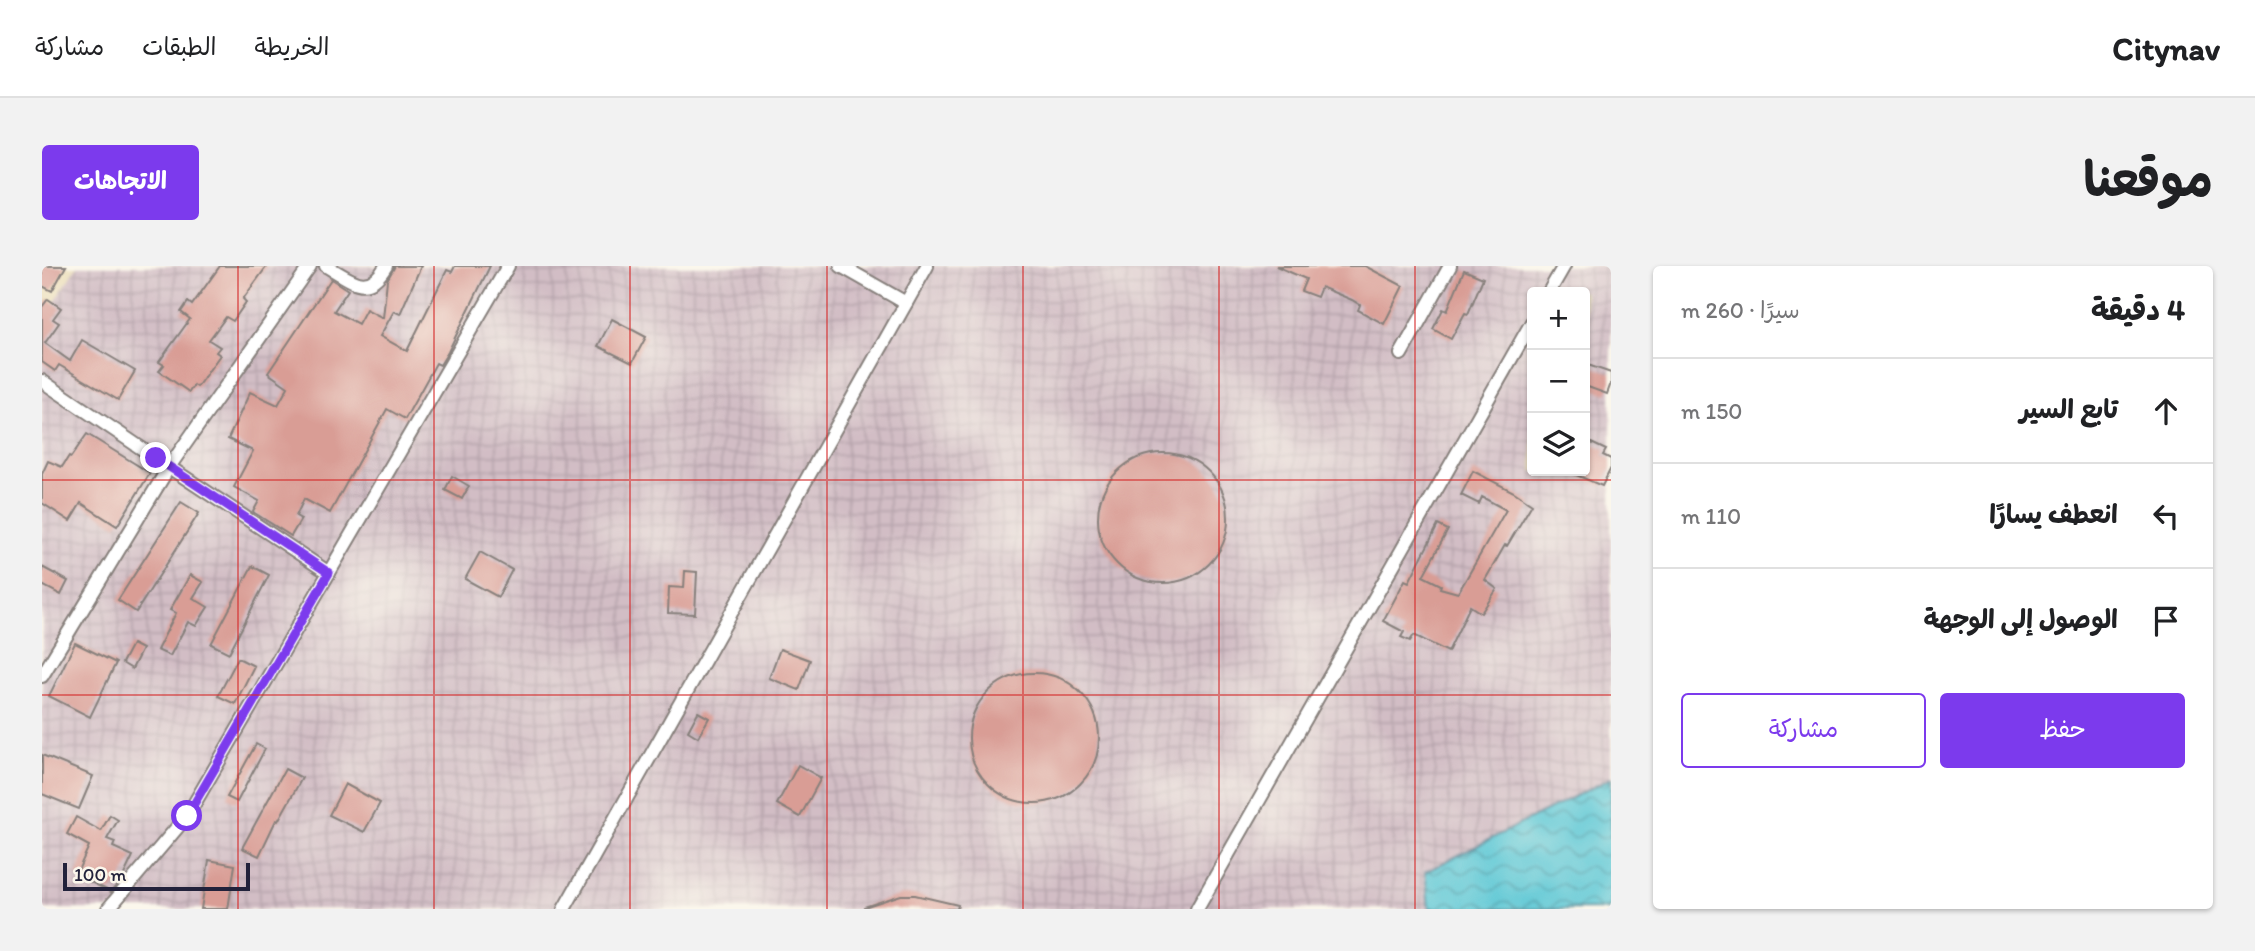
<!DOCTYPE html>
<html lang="ar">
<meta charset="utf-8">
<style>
:root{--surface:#fff;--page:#f2f2f2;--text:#202124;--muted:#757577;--line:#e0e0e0;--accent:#7c3aed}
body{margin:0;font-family:Itim,"Playpen Sans Arabic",sans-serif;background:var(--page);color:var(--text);direction:rtl}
.controls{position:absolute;right:21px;top:21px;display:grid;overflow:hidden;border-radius:7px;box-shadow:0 2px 5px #0004}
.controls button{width:63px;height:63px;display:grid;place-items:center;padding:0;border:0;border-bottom:2px solid var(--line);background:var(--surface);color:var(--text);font:35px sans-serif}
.scale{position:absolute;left:21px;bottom:18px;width:187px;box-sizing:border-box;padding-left:7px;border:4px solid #22223b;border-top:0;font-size:19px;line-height:24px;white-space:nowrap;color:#22223b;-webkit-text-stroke:5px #fbf7ec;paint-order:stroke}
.stop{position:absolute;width:21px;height:21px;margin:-16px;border:5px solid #7c3aed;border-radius:50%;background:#fff}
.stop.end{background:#7c3aed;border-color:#fff;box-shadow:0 2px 7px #0008}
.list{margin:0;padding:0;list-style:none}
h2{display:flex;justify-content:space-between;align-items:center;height:91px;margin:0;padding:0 28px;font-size:30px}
h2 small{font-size:23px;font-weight:400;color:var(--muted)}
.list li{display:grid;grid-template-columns:46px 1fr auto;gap:21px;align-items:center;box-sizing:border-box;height:105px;padding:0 28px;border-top:2px solid var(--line)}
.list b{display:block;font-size:26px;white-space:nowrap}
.list em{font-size:23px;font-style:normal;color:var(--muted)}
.actions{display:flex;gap:14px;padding:21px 28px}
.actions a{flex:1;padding:16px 0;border:2px solid var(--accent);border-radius:7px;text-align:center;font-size:24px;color:var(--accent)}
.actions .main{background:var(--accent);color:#fff}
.icon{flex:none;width:38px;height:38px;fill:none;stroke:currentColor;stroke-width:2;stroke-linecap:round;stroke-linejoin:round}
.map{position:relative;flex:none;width:1569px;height:643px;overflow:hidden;direction:ltr;border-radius:7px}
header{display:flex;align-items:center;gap:42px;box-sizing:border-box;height:98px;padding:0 35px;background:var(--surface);border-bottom:2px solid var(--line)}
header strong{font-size:33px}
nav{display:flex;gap:38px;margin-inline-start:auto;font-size:24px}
.intro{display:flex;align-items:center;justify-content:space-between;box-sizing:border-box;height:168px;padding:0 42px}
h1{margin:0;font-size:49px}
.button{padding:18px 32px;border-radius:7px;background:var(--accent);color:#fff;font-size:24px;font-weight:700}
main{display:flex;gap:42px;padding:0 42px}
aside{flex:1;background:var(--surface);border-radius:7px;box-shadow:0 2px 5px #0004}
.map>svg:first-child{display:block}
</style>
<header>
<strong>Citynav</strong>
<nav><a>الخريطة</a><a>الطبقات</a><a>مشاركة</a></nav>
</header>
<div class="intro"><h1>موقعنا</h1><a class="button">الاتجاهات</a></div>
<main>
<aside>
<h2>4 دقيقة<small>سيرًا · 260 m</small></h2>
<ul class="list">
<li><svg class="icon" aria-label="ahead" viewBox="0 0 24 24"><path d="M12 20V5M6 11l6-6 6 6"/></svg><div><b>تابع السير</b></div><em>150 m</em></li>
<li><svg class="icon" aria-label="left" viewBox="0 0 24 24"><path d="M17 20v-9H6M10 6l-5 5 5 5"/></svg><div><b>انعطف يسارًا</b></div><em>110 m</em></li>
<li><svg class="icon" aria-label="arrive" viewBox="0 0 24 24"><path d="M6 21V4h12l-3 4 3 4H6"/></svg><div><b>الوصول إلى الوجهة</b></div></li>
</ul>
<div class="actions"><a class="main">حفظ</a><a>مشاركة</a></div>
</aside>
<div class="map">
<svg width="1569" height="643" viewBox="0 0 1569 643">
<defs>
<pattern id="industrial-grid" width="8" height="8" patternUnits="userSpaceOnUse" patternTransform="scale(1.75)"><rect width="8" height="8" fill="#d2bdc5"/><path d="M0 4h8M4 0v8" fill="none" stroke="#b4a2aa"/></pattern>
<pattern id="water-waves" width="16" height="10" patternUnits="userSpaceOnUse" patternTransform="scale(1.75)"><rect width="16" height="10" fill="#5cc7d5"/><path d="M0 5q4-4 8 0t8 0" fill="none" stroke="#4ca1ae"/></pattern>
</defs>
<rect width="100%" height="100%" fill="#fbf7ec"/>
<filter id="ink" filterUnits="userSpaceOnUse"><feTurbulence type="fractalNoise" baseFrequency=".0143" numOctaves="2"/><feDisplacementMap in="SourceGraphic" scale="14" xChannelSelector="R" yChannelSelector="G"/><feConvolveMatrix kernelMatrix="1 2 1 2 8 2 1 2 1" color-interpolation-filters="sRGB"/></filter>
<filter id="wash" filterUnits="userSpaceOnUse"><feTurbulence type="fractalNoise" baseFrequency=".00686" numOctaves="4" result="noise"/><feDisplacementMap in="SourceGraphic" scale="28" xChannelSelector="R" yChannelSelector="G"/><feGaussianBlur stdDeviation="1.57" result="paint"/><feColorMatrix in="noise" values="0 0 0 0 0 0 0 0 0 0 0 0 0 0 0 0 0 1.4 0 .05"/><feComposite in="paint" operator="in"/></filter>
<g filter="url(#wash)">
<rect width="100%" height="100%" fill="#ecdfbc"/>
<path fill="url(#industrial-grid)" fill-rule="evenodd" d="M 35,0 L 1569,0 L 1569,512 L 1383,606 L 1387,643 L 0,643 L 0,56 ZM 1490,26 L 1543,26 L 1543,205 L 1490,205 Z"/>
<path fill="url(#water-waves)" stroke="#3f7488" stroke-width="2" d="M 1569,512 L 1569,643 L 1387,643 L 1383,606 Z"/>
<g id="blocks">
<g fill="#d99d95">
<path d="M 0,0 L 24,0 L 10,25 L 0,20 Z"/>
<path d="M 178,0 L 225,0 L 201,33 L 204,36 L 191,55 L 184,51 L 167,74 L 178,81 L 174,86 L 178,89 L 155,121 L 152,119 L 147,126 L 117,105 L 122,99 L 117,96 L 148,53 L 139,46 L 146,36 L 150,39 Z"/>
<path d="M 353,0 L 379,0 L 358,48 L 352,45 L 338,70 L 365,85 L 405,4 L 410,6 L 413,0 L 448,0 L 406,86 L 398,99 L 394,97 L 363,153 L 345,143 L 288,247 L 262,233 L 254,250 L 259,253 L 249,270 L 211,246 L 217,235 L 192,221 L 211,185 L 186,173 L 208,126 L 236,139 L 246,121 L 226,107 L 289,13 L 306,24 L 292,45 L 316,58 L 324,43 L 341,52 L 345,14 Z"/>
<path d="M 1234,0 L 1323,0 L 1361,20 L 1342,58 L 1316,44 L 1318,39 L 1310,34 L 1279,21 L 1275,31 L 1259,25 L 1264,13 Z"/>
<path d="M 1422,4 L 1441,12 L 1426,48 L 1423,47 L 1409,73 L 1391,63 L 1401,43 L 1405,45 Z"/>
<path d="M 6,33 L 19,42 L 11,53 L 17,57 L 3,77 L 28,95 L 40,74 L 93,105 L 76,134 L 17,99 L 13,105 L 0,96 L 0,41 Z"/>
<path d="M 570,53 L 604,71 L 590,97 L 556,80 Z"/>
<path d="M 1543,98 L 1569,107 L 1569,117 L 1565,128 L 1543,120 Z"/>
<path d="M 45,168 L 108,207 L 75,260 L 39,237 L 28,255 L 0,237 L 0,208 L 6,195 L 20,201 L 27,190 L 29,191 Z"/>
<path d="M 1543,174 L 1564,184 L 1561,189 L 1569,193 L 1569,202 L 1560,220 L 1525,205 L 1543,205 Z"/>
<circle cx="1121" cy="252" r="65"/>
<path d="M 1431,205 L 1472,226 L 1490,238 L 1465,280 L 1463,279 L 1443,314 L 1455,323 L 1439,347 L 1428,340 L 1406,386 L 1372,369 L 1368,375 L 1359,371 L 1362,366 L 1341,355 L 1363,314 L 1367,316 L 1396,259 L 1406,264 L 1381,310 L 1399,319 L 1398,322 L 1416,327 L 1464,244 L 1440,231 L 1437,238 L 1419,229 Z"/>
<path d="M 410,210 L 427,220 L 420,233 L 403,224 Z"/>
<path d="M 139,236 L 157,247 L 94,346 L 76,334 Z"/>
<path d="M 438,286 L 470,304 L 456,331 L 423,313 Z"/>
<path d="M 210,300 L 227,309 L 187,387 L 169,378 Z"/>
<path d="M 0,301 L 26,315 L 19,329 L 0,319 Z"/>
<path d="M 643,305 L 655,306 L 653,348 L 626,347 L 627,321 L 642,322 Z"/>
<path d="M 148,309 L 161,316 L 151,332 L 166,341 L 154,360 L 146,356 L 128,390 L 115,384 L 134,347 L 128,344 Z"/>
<path d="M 33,377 L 74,397 L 48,451 L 7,430 Z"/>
<path d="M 90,378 L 100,383 L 90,403 L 80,397 Z"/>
<path d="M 738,383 L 768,394 L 757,424 L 727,412 Z"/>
<path d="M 196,392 L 212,400 L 193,438 L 176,430 Z"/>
<circle cx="992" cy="472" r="65"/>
<path d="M 656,446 L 667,452 L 656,471 L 646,465 Z"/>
<path d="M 214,478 L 223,483 L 195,536 L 185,531 Z"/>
<path d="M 0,489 L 51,510 L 37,543 L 0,528 Z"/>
<path d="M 756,499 L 779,512 L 758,551 L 735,538 Z"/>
<path d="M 243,503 L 260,512 L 236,555 L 234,554 L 217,590 L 200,582 Z"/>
<path d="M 303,518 L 338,537 L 322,566 L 287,549 Z"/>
<path d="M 68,549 L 76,554 L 65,573 L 73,576 L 71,581 L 91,590 L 80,613 L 69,626 L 34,609 L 47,580 L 25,568 L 34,551 L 59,565 Z"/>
<path d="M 167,594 L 193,599 L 186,643 L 159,643 Z"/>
<path d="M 859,629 L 873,629 L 916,639 L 915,643 L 822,643 L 822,641 Z"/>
</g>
</g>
</g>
<g filter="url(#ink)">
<use href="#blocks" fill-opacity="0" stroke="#87807c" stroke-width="2"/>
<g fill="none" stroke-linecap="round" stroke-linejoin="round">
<defs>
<g id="minor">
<path d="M 284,0 C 310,14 325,32 344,0"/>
<path d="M 799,0 L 864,37"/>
<path d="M 1507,26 L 1522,0"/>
<path d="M 1359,88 L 1408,0"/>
<path d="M 0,115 L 127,201 L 268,0"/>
<path d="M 0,410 L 127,201 L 287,307"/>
<path d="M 66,643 L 145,550 L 466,0"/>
<path d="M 522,643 L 885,0"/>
<path d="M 1155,643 L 1490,56"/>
</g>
</defs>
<use href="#minor" stroke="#87807c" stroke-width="16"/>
<use href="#minor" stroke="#fff" stroke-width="12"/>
</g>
</g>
<g fill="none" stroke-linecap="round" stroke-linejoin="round" filter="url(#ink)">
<path stroke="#7c3aed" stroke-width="9" d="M 114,192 L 287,307 L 145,550"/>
</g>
<path fill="none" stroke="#d62828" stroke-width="2" stroke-opacity="0.55" d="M 196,0 L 196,643M 392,0 L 392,643M 588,0 L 588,643M 785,0 L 785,643M 981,0 L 981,643M 1177,0 L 1177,643M 1373,0 L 1373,643M 0,214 L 1569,214M 0,429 L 1569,429"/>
</svg>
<div class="controls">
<button>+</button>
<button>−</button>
<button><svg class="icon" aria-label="layers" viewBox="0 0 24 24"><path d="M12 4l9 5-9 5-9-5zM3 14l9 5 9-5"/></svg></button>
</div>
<div class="scale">100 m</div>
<div class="stop" style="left:145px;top:550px"></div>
<div class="stop end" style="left:114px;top:192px"></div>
</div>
</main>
